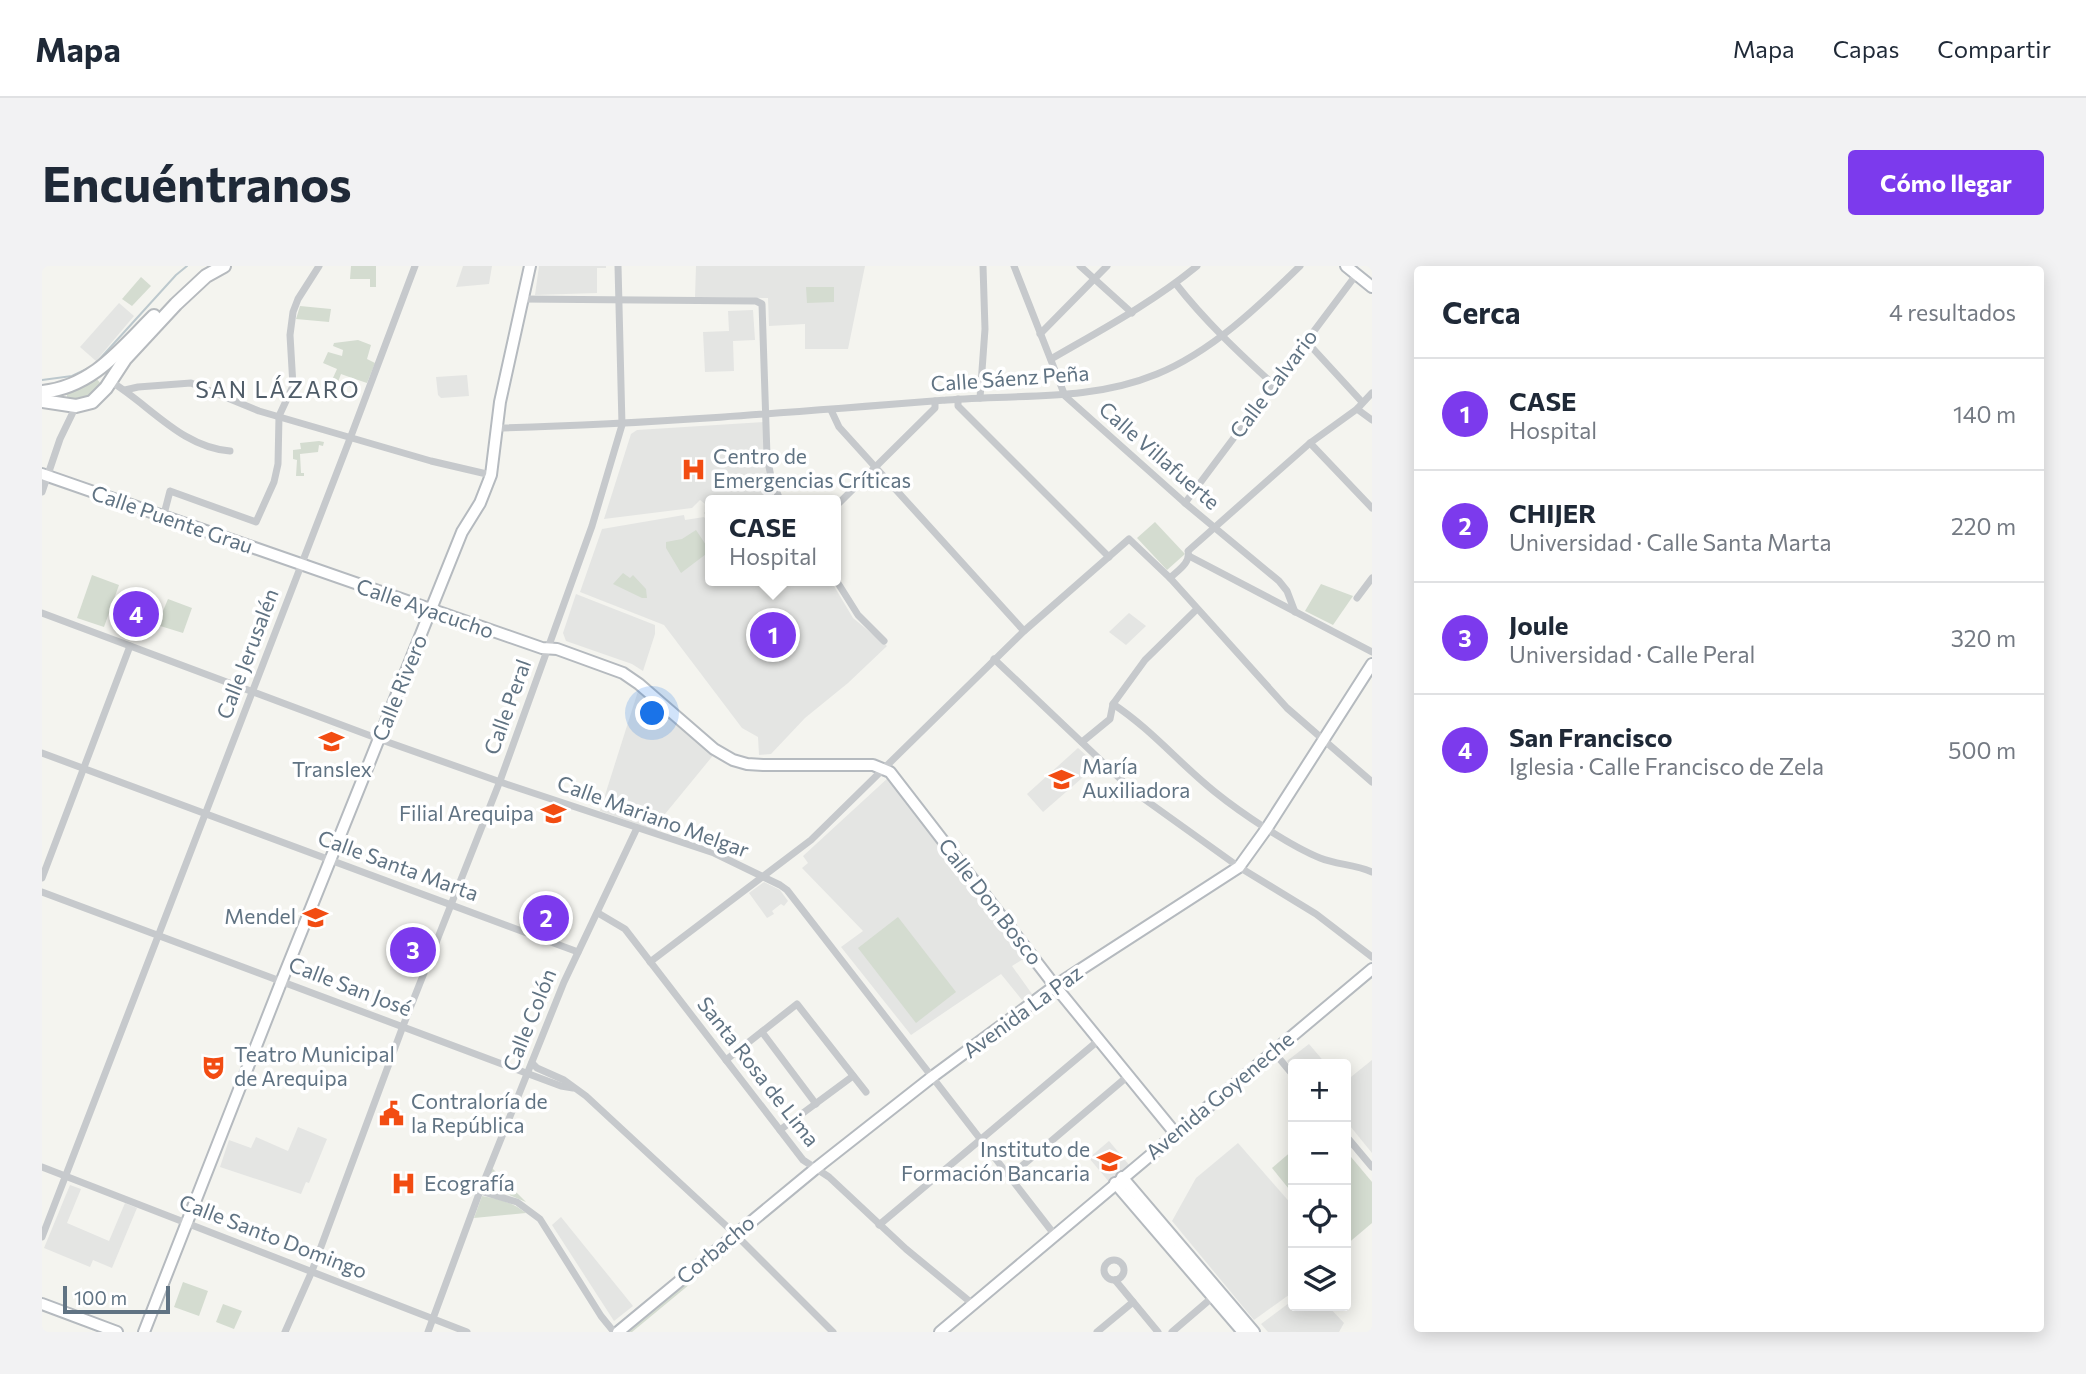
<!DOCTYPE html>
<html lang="es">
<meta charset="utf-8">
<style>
:root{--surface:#fff;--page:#f2f2f3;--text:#1f2937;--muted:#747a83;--line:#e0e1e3;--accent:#7c3aed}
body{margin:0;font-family:Commissioner,sans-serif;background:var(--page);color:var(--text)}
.controls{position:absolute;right:21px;bottom:21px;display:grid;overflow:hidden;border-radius:7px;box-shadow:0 4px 18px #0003}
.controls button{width:63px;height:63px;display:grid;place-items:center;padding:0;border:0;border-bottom:2px solid var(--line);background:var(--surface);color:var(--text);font:35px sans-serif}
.scale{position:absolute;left:21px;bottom:18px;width:107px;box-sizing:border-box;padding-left:7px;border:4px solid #607383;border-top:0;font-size:19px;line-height:24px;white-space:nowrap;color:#607383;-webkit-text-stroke:5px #fff;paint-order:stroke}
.you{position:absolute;left:611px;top:448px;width:24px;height:24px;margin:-18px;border:5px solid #fff;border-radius:50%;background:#1a73e8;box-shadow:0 0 0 10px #1a73e833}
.badge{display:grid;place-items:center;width:46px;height:46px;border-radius:50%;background:var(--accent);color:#fff;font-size:23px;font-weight:700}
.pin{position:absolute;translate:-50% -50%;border:4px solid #fff;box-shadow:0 2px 7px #0006}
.popup{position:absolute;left:663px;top:229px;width:136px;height:91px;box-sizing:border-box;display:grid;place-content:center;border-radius:7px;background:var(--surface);filter:drop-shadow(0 2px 5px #0005);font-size:23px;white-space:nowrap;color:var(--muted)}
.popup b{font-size:26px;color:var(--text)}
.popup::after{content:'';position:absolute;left:50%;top:100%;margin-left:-14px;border:14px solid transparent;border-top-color:var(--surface)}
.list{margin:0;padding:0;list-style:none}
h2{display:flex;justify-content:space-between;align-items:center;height:91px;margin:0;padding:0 28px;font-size:30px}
h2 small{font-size:23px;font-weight:400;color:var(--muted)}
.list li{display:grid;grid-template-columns:46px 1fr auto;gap:21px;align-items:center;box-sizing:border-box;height:112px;padding:0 28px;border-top:2px solid var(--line)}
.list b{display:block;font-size:26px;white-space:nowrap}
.list p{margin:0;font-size:23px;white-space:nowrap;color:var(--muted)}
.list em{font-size:23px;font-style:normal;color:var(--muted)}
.icon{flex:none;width:38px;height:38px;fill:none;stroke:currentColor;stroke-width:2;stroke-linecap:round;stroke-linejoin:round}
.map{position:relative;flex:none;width:1330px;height:1066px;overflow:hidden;border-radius:7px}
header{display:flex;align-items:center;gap:42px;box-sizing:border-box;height:98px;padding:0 35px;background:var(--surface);border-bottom:2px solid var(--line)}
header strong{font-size:33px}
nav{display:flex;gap:38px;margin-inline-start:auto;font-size:24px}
.intro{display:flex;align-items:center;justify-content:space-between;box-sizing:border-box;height:168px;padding:0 42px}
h1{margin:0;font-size:49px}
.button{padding:18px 32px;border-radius:7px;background:var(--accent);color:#fff;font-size:24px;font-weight:700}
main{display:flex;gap:42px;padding:0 42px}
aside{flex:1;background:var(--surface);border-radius:7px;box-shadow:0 4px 18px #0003}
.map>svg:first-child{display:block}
</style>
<header>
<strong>Mapa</strong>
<nav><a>Mapa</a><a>Capas</a><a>Compartir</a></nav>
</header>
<div class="intro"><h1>Encuéntranos</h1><a class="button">Cómo llegar</a></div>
<main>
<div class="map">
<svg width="1330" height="1066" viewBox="0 0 1330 1066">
<rect width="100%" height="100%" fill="#f4f4ef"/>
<g fill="#e4e5e3">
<path d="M 421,0 L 450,0 L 447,18 L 414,21 Z"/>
<path d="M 497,0 L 564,0 L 564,2 L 555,2 L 555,27 L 493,29 Z"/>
<path d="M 654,0 L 823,0 L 806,83 L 763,83 L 763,58 L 727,60 L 726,32 L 653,31 Z"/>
<path d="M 77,37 L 92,50 L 54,95 L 38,81 Z"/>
<path d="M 711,44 L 713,74 L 691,75 L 692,105 L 663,106 L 661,66 L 687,65 L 686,45 Z"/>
<path d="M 425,109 L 427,130 L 399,132 L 396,129 L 394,111 Z"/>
<path d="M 722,156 L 725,210 L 733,234 L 668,234 L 668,255 L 662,247 L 667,241 L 658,234 L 650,242 L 562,253 L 589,168 L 595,164 Z"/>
<path d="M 642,249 L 643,254 L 662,251 L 668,259 L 668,315 L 789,315 L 811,352 L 845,380 L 806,417 L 763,452 L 729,488 L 717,489 L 716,471 L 700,462 L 622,359 L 538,326 L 560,263 Z"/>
<path d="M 534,328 L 613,359 L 613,368 L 601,405 L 590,398 L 524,375 L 521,367 Z"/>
<path d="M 1087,347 L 1104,360 L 1084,379 L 1067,366 Z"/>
<path d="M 597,422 L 673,487 L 623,548 L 615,565 L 558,545 Z"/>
<path d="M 1036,482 L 1055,499 L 1001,546 L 985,528 Z"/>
<path d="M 847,511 L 895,570 L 983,692 L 970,700 L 990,728 L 980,734 L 959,708 L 869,769 L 799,681 L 821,665 L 760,602 L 766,597 L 761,590 Z"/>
<path d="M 722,616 L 738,624 L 746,635 L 742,640 L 739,638 L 730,645 L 732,648 L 725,652 L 707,627 Z"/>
<path d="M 367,665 L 372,667 L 370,673 L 384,678 L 377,698 L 357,691 Z"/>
<path d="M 1267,778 L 1284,798 L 1251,798 L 1251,802 L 1245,795 Z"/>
<path d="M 1330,794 L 1330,887 L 1304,855 L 1304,815 Z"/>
<path d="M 256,861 L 285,873 L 267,917 L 264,916 L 259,928 L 178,901 L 187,874 L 209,882 L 214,871 L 246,885 Z"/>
<path d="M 1067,875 L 1088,900 L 1068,917 L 1047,892 Z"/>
<path d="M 1196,877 L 1251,940 L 1251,1026 L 1212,1054 L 1130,955 L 1154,912 Z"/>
<path d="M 28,919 L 39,923 L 25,957 L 67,975 L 83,937 L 95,942 L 70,1002 L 51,994 L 48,1001 L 2,982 Z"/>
<path d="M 519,951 L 591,1040 L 572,1055 L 510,959 Z"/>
<path d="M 1251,1034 L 1251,1040 L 1286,1040 L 1302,1057 L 1297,1066 L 1226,1066 L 1219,1058 Z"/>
</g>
<g fill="#d4dcd0">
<path d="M 309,0 L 334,0 L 334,21 L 328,21 L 328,13 L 308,13 Z"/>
<path d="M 99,11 L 109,20 L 90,40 L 80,33 Z"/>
<path d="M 764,21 L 792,21 L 792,36 L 765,37 Z"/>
<path d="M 258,40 L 289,43 L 287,56 L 254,53 Z"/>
<path d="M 316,74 L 329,79 L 325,93 L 333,97 L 325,117 L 313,113 L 311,122 L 307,121 L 310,112 L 299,108 L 296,116 L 290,114 L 295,103 L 281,97 L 286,86 L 300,90 L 301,84 L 291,80 L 292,77 Z"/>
<path d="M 53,111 L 61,120 L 47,132 L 25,132 L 25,126 Z"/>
<path d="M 277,175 L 282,176 L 281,180 L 277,179 L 276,186 L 258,188 L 259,207 L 262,207 L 262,210 L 254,210 L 255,194 L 251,193 L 251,184 L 259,183 L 258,177 Z"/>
<path d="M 1113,256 L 1143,288 L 1125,304 L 1095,272 Z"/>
<path d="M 654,264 L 668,285 L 639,307 L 624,282 L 624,276 L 640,273 Z"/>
<path d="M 581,307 L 588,312 L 591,309 L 604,323 L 605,332 L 600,332 L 571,318 Z"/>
<path d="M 50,309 L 77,319 L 62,361 L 35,352 Z"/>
<path d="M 1279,318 L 1311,330 L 1291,359 L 1263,345 Z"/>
<path d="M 126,333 L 150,342 L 141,367 L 115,359 Z"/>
<path d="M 856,651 L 914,726 L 874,757 L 816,682 Z"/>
<path d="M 1251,884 L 1251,928 L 1230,902 Z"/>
<path d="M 1304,885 L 1330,916 L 1330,957 L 1304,979 Z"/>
<path d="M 450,902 L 484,936 L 460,926 L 442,924 Z"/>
<path d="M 440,930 C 457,933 470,936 484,947 L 432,952 Z"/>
<path d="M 687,979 L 694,980 L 590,1066 L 582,1066 Z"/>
<path d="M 141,1016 L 166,1025 L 157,1050 L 132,1041 Z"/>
<path d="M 181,1038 L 200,1045 L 192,1063 L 174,1056 Z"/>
</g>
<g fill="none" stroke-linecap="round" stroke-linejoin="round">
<g stroke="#bcc8cd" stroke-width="2">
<path d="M 55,96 L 134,9 L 145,0"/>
<path d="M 0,114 L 30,110 L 51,100"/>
</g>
<defs>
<g id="secondary">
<path d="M 1304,0 L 1330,21"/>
<path d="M 0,208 L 500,382 L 515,383 L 581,407 L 597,418 L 672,483 L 691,494 L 705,498 L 721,499 L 831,499 L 848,506 L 1013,720 L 1133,867"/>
<path d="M 1080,911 L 1212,1066"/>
<path d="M 1073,917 L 1201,1066"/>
<path d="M 0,1038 L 75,1066"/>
<path d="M 102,1066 L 240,714 L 420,266 L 438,237 L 449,209 L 458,136 L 488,0"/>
<path d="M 576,1066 L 773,903 L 890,811 L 1013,720 L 1197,601 L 1225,562 L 1330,398"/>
<path d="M 898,1066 L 1330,703"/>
</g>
<g id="primary">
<path d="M 0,126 C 50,121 79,83 112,50"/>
<path d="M 0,135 L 34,140 L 50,136 L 64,122 L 83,93 L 134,38 L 164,10 L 182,0"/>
</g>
</defs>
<use href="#secondary" stroke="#b5babf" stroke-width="14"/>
<use href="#primary" stroke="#b6babe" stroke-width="16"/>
<g stroke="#c6c9cc" stroke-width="7">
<path d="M 972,0 L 1023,130 L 1143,237 L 1237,315 L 1245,325 L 1253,346"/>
<path d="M 1038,0 L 1090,47"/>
<path d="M 1134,18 C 1163,55 1197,87 1232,119"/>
<path d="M 480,33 L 714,35 L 720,38 L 725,190 L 729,211 L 738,234"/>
<path d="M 998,68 L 1065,0"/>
<path d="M 1264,75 L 1320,136"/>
<path d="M 1009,93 C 1059,64 1110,37 1155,0"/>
<path d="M 68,115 C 108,139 139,181 188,185"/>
<path d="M 83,124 L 96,121 L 149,117 L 217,145 L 389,195 L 449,209"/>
<path d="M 938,132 L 943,63 L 941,0"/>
<path d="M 916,133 L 916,140 L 1067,291"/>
<path d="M 1315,143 L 1330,154"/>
<path d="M 789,144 L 797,161 L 982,365"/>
<path d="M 455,162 C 606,158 755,146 905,134 C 976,128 1047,136 1115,108 C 1169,86 1216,41 1258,0"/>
<path d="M 1268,177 L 1330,242"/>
<path d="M 0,226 L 18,173 L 34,140"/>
<path d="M 1143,237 L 1314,9"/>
<path d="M 794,240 L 893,142 L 893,135"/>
<path d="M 121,252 L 128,225 L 214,256 L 232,216 L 236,198 L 237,150 L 251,120 L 248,69 L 251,46 L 256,33 L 277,0"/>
<path d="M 1147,290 L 1330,386"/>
<path d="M 1128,312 C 1135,305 1149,297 1146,285 L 1268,177 L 1315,143 L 1330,127"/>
<path d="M 794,314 L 816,349 L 842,375"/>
<path d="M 1315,332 L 1330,312"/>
<path d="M 0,347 L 337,473 L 467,519 L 672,587 L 738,619 L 745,624 L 1012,968"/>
<path d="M 952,393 L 1091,525 L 1197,601 L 1274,648 L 1330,691"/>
<path d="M 1071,438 C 1109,463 1138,498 1173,526 C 1199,547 1248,580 1278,592 C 1295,599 1313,598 1330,606"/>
<path d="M 1040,476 L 1068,453 L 1071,438 L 1103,394 L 1155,343"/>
<path d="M 0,487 L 536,686"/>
<path d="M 0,612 L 88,380"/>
<path d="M 0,626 L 519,820 L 531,822"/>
<path d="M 556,647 L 583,663 L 761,894 L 787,911 L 864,983 L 932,1039"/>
<path d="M 608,696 L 769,574 L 982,365 L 1087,273 L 1128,312 L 1245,442 L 1330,516"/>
<path d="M 720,766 L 774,838"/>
<path d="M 1231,785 L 1251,809"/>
<path d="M 684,794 L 755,738 L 824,826"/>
<path d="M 490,797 L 495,802 L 522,814 L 544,830 L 693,968 L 791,1066"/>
<path d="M 738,864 L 811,810"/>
<path d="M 1304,870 L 1330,901"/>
<path d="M 0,901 L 425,1066"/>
<path d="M 968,910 L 1086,810"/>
<path d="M 438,925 L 475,936 L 498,953 L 559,1050 L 572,1066"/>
<path d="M 837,959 L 1057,774"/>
<path d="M 0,971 L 309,170 L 373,0"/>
<circle cx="1072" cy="1004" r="10"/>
<path d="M 1073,1014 L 1116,1066"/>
<path d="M 243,1066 L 270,1005 L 361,760 L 458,515 L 550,260 L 580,159 L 576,0"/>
<path d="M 386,1066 L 438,925 L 522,716 L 595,562"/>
<path d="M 1055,1066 L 1091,1036"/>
<path d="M 1130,1066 L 1172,1030"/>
</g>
<use href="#secondary" stroke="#fff" stroke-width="10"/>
<use href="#primary" stroke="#fff" stroke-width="12"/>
</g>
<defs>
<symbol id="hospital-bare" viewBox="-9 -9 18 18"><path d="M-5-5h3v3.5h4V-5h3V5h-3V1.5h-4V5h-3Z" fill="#f24c12" stroke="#fff" stroke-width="2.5" paint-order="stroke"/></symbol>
<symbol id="university-bare" viewBox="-9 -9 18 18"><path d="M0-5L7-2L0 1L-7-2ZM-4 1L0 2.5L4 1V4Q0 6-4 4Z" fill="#f24c12" stroke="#fff" stroke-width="2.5" paint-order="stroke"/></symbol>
<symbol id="theatre-bare" viewBox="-9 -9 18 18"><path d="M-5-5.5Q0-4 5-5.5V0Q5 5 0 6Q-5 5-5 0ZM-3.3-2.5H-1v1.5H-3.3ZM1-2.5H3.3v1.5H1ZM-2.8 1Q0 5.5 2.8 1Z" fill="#f24c12" stroke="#fff" stroke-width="2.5" paint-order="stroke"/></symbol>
<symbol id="civic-bare" viewBox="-9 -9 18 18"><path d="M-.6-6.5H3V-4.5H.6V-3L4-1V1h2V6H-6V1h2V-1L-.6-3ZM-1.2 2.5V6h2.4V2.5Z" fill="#f24c12" stroke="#fff" stroke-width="2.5" paint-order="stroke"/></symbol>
</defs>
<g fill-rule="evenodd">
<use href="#hospital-bare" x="634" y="186" width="35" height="35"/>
<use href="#university-bare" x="272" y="458" width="35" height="35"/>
<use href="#university-bare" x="1002" y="496" width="35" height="35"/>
<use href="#university-bare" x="494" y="530" width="35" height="35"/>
<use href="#university-bare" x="256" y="634" width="35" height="35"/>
<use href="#theatre-bare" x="154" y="784" width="35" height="35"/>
<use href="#civic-bare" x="332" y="830" width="35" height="35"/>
<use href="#university-bare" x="1050" y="878" width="35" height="35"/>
<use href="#hospital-bare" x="344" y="900" width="35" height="35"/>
</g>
<g text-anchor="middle" stroke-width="7" stroke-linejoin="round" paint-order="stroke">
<g font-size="21" fill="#607383" stroke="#fff">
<text transform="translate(968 113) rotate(-4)" y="7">Calle Sáenz Peña</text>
<text transform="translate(1232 118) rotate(-53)" y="7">Calle Calvario</text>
<text transform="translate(1117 190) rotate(41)" y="7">Calle Villafuerte</text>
<text transform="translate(130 254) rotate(19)" y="7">Calle Puente Grau</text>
<text transform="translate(383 343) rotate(19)" y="7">Calle Ayacucho</text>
<text transform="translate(206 388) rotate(-69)" y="7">Calle Jerusalén</text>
<text transform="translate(358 422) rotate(-68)" y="7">Calle Rivero</text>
<text transform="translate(466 441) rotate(-70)" y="7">Calle Peral</text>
<text transform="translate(611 551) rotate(20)" y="7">Calle Mariano Melgar</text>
<text transform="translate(356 600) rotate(20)" y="7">Calle Santa Marta</text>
<text transform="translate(948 636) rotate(52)" y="7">Calle Don Bosco</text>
<text transform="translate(308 721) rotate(21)" y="7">Calle San José</text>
<text transform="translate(981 746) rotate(-36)" y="7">Avenida La Paz</text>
<text transform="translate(488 754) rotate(-68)" y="7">Calle Colón</text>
<text transform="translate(716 806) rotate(52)" y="7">Santa Rosa de Lima</text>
<text transform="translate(1178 830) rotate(-40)" y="7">Avenida Goyeneche</text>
<text transform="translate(231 971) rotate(21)" y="7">Calle Santo Domingo</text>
<text transform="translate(674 984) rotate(-40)" y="7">Corbacho</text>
</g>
<g font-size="21" fill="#607383" stroke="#fff" text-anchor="start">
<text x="671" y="198">Centro de<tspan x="671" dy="24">Emergencias Críticas</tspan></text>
<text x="1040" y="508">María<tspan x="1040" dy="24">Auxiliadora</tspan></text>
<text x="290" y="511" text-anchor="middle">Translex</text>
<text x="492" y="555" text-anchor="end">Filial Arequipa</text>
<text x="254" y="658" text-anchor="end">Mendel</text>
<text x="192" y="796">Teatro Municipal<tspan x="192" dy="24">de Arequipa</tspan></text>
<text x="369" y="843">Contraloría de<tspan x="369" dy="24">la República</tspan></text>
<text x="1048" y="891" text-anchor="end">Instituto de<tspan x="1048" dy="24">Formación Bancaria</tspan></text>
<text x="382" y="925">Ecografía</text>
</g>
<g font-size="23" letter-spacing="2" fill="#4f5c68" stroke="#fff">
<text x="236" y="132">SAN LÁZARO</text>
</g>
</g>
</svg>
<div class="controls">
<button>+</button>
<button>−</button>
<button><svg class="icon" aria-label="locate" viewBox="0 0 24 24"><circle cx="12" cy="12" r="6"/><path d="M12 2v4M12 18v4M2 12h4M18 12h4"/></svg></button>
<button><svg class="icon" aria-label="layers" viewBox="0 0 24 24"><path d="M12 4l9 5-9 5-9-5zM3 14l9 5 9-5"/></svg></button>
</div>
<div class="scale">100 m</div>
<div class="you"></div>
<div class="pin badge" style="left:731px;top:369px">1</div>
<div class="popup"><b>CASE</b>Hospital</div>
<div class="pin badge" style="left:504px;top:652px">2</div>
<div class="pin badge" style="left:371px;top:684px">3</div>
<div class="pin badge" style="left:94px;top:348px">4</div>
</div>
<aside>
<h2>Cerca<small>4 resultados</small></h2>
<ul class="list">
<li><span class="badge">1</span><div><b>CASE</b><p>Hospital</p></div><em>140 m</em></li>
<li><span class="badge">2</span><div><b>CHIJER</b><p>Universidad · Calle Santa Marta</p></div><em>220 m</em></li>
<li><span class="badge">3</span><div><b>Joule</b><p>Universidad · Calle Peral</p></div><em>320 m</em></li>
<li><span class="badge">4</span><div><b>San Francisco</b><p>Iglesia · Calle Francisco de Zela</p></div><em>500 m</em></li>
</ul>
</aside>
</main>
